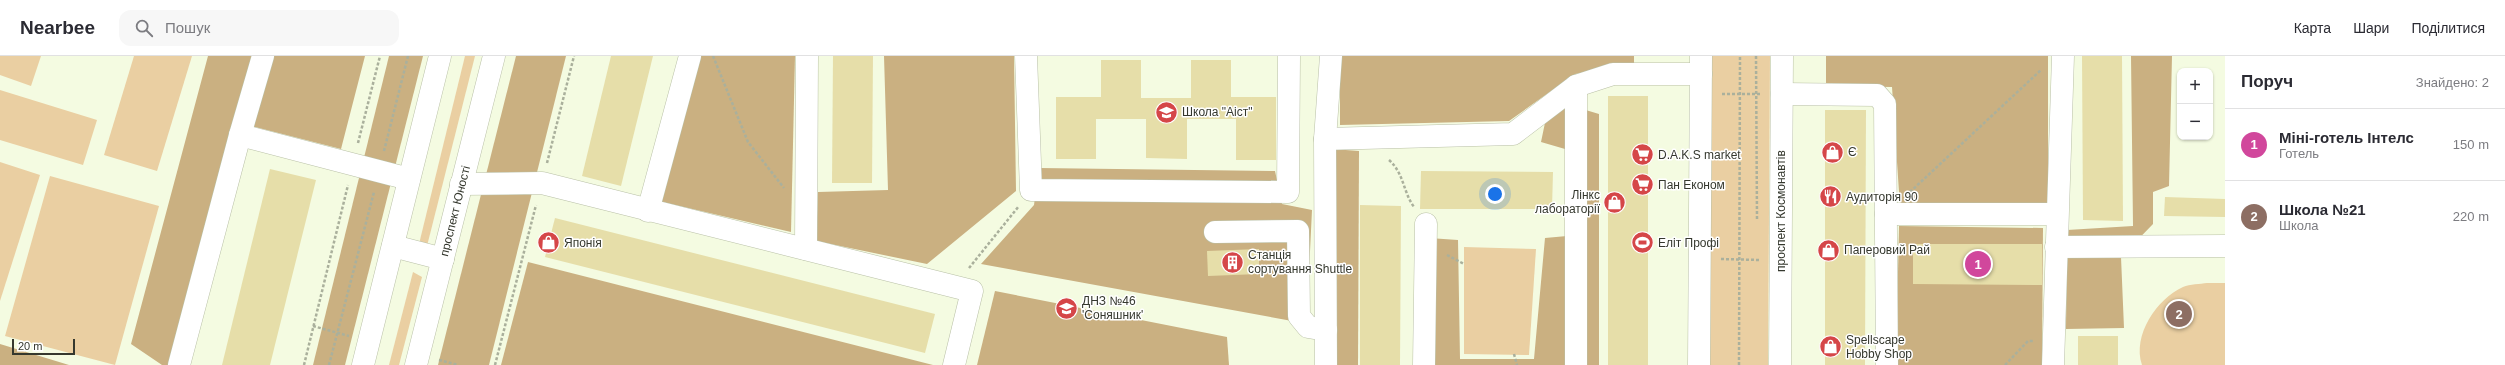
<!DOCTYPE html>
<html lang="uk">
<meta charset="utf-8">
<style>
:root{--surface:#fff;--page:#f7f7f7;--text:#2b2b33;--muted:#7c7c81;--line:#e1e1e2;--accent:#0f766e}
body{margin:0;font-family:Arial,sans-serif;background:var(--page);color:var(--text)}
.controls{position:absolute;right:12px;top:12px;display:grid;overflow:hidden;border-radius:8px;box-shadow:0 1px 3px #0004}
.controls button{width:36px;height:36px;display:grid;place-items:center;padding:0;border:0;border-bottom:1px solid var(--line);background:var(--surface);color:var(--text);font:20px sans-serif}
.scale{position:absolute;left:12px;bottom:10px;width:63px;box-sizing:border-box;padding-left:4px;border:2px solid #35382e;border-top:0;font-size:11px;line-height:14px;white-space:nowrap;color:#35382e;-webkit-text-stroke:3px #fff;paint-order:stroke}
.you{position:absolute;left:1495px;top:138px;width:14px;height:14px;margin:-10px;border:3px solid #fff;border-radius:50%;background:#1a73e8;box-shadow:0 0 0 6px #1a73e833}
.badge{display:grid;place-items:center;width:26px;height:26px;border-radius:50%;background:var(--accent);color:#fff;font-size:13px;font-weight:700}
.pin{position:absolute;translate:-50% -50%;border:2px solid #fff;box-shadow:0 1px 4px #0006}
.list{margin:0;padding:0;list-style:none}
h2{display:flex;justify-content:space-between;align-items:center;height:52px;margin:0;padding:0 16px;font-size:17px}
h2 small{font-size:13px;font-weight:400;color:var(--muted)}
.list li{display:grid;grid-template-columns:26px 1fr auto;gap:12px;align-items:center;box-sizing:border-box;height:72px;padding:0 16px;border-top:1px solid var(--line)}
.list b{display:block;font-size:15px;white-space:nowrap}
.list p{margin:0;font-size:13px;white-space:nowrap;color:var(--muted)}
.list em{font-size:13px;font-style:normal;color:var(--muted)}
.icon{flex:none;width:22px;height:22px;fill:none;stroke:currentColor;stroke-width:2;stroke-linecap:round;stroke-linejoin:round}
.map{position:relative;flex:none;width:2225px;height:309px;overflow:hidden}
header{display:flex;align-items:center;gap:24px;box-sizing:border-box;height:56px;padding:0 20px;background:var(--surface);border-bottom:1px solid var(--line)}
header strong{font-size:19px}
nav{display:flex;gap:22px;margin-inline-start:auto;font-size:14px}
.search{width:280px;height:36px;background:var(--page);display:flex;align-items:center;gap:10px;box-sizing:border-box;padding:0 14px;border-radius:12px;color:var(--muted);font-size:15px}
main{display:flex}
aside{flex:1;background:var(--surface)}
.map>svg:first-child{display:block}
</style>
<header>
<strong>Nearbee</strong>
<div class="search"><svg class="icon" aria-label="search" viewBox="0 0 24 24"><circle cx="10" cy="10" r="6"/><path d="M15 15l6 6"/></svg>Пошук</div>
<nav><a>Карта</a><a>Шари</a><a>Поділитися</a></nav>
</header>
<main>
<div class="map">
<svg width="2225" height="309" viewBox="0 0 2225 309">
<rect width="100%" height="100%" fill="#f4fbe1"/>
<g fill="#eacfa2">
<path d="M 0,0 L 41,0 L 31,30 L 0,19 Z"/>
<path d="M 134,0 L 192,0 L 157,115 L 104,99 Z"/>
<path d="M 465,0 L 475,0 L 427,190 L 419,188 Z"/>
<path d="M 1711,0 L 1770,0 L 1768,309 L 1709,309 Z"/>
<path d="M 0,34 L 97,64 L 83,109 L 0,84 Z"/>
<path d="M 0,106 L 40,119 L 0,245 Z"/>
<path d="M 50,120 L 159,150 L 115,309 L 5,280 Z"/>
<path d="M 1464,191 L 1536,193 L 1529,299 L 1464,298 Z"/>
<path d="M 413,216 L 422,221 L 399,309 L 389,309 Z"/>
<path d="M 2207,227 L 2225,227 L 2225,309 L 2142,309 C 2132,279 2157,243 2183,231 C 2190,228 2200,228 2207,227 Z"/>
</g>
<g fill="#cab081">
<path d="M 208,0 L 365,0 L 341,93 L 251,70 L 170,309 L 162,309 L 131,288 Z"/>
<path d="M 389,0 L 423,0 L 345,309 L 313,309 Z"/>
<path d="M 516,0 L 566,0 L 489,309 L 438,309 Z"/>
<path d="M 698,0 L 795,0 L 791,176 L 658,145 Z"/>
<path d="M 884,0 L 1014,0 L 1016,135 L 927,208 L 816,185 L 818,136 L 888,134 Z"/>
<path d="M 1340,0 L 1634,0 L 1634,10 L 1575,18 L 1509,65 L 1340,69 Z"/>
<path d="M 1826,0 L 2048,0 L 2048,149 L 1900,151 L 1892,31 L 1826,30 Z"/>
<path d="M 2131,0 L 2172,0 L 2169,130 L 2153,136 L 2153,168 L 2121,201 L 2124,272 L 2066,273 L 2067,174 L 2133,170 Z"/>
<path d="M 1569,49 L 1599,58 L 1599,309 L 1428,309 L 1429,182 L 1458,184 L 1460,303 L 1534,303 L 1545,182 L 1567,180 L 1565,93 L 1541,86 L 1546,62 Z"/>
<path d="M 1332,93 L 1359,95 L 1358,309 L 1333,309 Z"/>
<path d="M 1039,112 L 1275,115 L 1282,148 L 1312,154 L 1308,237 L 1292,265 L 981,208 L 1034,149 Z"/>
<path d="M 1899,170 L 2043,172 L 2042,309 L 1896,309 Z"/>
<path d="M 528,206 L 933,309 L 501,309 Z"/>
<path d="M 995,235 L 1227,281 L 1229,309 L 977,309 Z"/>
<path d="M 0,288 L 69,309 L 0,309 Z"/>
</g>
<g fill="#e6dea9">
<path d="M 611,0 L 653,0 L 621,130 L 582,120 Z"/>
<path d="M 833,0 L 873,0 L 872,127 L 832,127 Z"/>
<path d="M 2082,0 L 2122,0 L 2123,165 L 2083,164 Z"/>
<path d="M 1101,4 L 1141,4 L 1141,42 L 1191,42 L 1191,4 L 1231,4 L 1231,41 L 1276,41 L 1276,104 L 1236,104 L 1236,63 L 1187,63 L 1187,103 L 1146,102 L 1146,63 L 1096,63 L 1096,103 L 1056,103 L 1056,41 L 1101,41 Z"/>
<rect x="1608" y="40" width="40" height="269"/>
<path d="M 1825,54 L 1866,54 L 1865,309 L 1825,309 Z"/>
<path d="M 270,113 L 316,124 L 270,309 L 222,309 Z"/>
<path d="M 1421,115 L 1553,116 L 1552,153 L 1420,153 Z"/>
<path d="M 2165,141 L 2225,143 L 2225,161 L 2164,160 Z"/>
<path d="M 1360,149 L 1401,150 L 1400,309 L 1360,309 Z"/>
<path d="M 555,162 L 935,258 L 925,297 L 545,201 Z"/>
<path d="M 1913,188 L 2042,188 L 2042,229 L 1913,228 Z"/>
<path d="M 1259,193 L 1259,218 L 1208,220 L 1207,195 Z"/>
<rect x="2078" y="280" width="40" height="29"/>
</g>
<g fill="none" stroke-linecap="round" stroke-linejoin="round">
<defs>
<g id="minor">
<path d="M 1026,0 L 1031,134 L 1288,136 L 1289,0"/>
<path d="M 1782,38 L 1877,39 L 1885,48 L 1887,309"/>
<path d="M 240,79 L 409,123"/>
<path d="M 1325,83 L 1513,78 L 1576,30 L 1613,18 L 1701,18"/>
<path d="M 461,128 L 542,127 L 972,235 L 954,309"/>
<path d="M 648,155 L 690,0"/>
<path d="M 1886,158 L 2057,158"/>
<path d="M 1215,176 L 1298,175 L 1299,260 L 1308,271 L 1326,274"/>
<path d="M 2056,191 L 2225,190"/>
<path d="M 806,193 L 807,0"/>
<path d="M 179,309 L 240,79 L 263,0"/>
<path d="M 1326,309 L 1325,83 L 1331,0"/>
<path d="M 1424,309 L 1426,168"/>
<path d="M 1576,309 L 1576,30"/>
<path d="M 1699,309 L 1701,0"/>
<path d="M 1780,309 L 1782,0"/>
<path d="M 2053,309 L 2063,0"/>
</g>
<g id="major">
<path d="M 393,190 L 443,203"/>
<path d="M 363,309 L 440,0"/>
<path d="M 416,309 L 494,0"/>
</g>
</defs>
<use href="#minor" stroke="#b9c0a7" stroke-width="23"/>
<use href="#major" stroke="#b9c0a7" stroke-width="23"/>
<g stroke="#aab09c" stroke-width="2.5" stroke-dasharray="3 2" stroke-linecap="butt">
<path d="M 713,0 L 748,86 L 784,132"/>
<path d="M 1756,0 L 1757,163"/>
<path d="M 1722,38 L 1761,38"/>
<path d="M 358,87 L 380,0"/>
<path d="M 384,95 L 408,0"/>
<path d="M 1389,104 C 1404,117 1403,136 1414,151"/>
<path d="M 547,107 L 574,0"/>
<path d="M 1910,136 L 2041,14"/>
<path d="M 1447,199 L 1464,208"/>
<path d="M 1721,203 L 1760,204"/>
<path d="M 969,212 L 1019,150"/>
<path d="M 313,270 L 349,280"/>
<path d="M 1514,298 L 1517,309"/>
<path d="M 439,304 L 458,309"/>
<path d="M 304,309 L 348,129"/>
<path d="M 329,309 L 374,136"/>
<path d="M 495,309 L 536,149"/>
<path d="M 1739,309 L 1740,0"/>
<path d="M 2005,309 L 2028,285 L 2033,285"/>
</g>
<use href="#minor" stroke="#fff" stroke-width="22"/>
<use href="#major" stroke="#fff" stroke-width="22"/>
</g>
<defs>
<symbol id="school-disc" viewBox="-11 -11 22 22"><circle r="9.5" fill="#d54648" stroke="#fff"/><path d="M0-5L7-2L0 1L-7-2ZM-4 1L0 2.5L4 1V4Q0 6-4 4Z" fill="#fff"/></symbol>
<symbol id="shop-disc" viewBox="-11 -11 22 22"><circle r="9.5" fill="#d54648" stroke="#fff"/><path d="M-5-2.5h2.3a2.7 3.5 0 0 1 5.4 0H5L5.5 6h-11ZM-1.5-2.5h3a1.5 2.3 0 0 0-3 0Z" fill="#fff"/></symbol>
<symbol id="supermarket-disc" viewBox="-11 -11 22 22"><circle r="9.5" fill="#d54648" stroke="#fff"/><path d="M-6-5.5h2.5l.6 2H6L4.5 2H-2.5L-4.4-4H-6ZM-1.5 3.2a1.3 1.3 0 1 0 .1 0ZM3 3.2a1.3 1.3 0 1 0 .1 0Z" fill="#fff"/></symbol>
<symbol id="restaurant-disc" viewBox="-11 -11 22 22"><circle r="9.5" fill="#d54648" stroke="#fff"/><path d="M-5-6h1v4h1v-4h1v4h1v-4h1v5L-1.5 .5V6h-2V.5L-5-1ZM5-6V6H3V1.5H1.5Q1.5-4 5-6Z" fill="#fff"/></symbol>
<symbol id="stadium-disc" viewBox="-11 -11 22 22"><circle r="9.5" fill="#d54648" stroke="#fff"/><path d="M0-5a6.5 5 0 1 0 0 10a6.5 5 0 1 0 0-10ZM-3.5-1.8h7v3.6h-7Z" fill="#fff"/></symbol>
<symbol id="building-disc" viewBox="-11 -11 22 22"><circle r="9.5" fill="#d54648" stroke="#fff"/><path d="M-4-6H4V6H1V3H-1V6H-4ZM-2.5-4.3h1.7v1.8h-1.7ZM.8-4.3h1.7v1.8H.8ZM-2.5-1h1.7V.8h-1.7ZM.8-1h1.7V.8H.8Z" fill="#fff"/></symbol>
</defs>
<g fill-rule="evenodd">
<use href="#school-disc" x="1154" y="44" width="25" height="25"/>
<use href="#shop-disc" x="1820" y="84" width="25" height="25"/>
<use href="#supermarket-disc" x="1630" y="86" width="25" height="25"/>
<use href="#supermarket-disc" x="1630" y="116" width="25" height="25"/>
<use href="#restaurant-disc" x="1818" y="128" width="25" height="25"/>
<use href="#shop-disc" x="1602" y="134" width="25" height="25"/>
<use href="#shop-disc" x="536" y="174" width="25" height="25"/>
<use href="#stadium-disc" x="1630" y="174" width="25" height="25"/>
<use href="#shop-disc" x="1816" y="182" width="25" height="25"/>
<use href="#building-disc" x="1220" y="194" width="25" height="25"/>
<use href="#school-disc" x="1054" y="240" width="25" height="25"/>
<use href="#shop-disc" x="1818" y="278" width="25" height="25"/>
</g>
<g text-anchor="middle" stroke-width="3" stroke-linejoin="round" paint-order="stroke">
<g font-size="12" fill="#35382e" stroke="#fff" text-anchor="start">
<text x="1182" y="60">Школа "Аіст"</text>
<text x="1848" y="100">Є</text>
<text x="1658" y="103">D.A.K.S market</text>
<text x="1658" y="133">Пан Економ</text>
<text x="1600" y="143" text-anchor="end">Лінкс<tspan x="1600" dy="14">лабораторії</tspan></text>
<text x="1846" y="145">Аудиторія 90</text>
<text x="564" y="191">Японія</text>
<text x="1658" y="191">Еліт Профі</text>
<text x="1844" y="198">Паперовий Рай</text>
<text x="1248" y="203">Станція<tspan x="1248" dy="14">сортування Shuttle</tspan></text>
<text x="1082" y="249">ДНЗ №46<tspan x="1082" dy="14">'Соняшник'</tspan></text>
<text x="1846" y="288">Spellscape<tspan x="1846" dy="14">Hobby Shop</tspan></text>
</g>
<g font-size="12" fill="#35382e" stroke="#fff">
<text transform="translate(455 155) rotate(-76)" y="4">проспект Юності</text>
<text transform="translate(1781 155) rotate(-90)" y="4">проспект Космонавтів</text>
</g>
</g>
</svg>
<div class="controls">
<button>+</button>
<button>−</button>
</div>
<div class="scale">20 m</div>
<div class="you"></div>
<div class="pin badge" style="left:1978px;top:208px;background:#d1479c">1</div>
<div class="pin badge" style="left:2179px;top:258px;background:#8d6e63">2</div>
</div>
<aside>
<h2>Поруч<small>Знайдено: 2</small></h2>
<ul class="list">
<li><span class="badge" style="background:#d1479c">1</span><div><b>Міні-готель Інтелс</b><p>Готель</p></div><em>150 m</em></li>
<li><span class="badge" style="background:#8d6e63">2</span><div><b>Школа №21</b><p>Школа</p></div><em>220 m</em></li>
</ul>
</aside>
</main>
